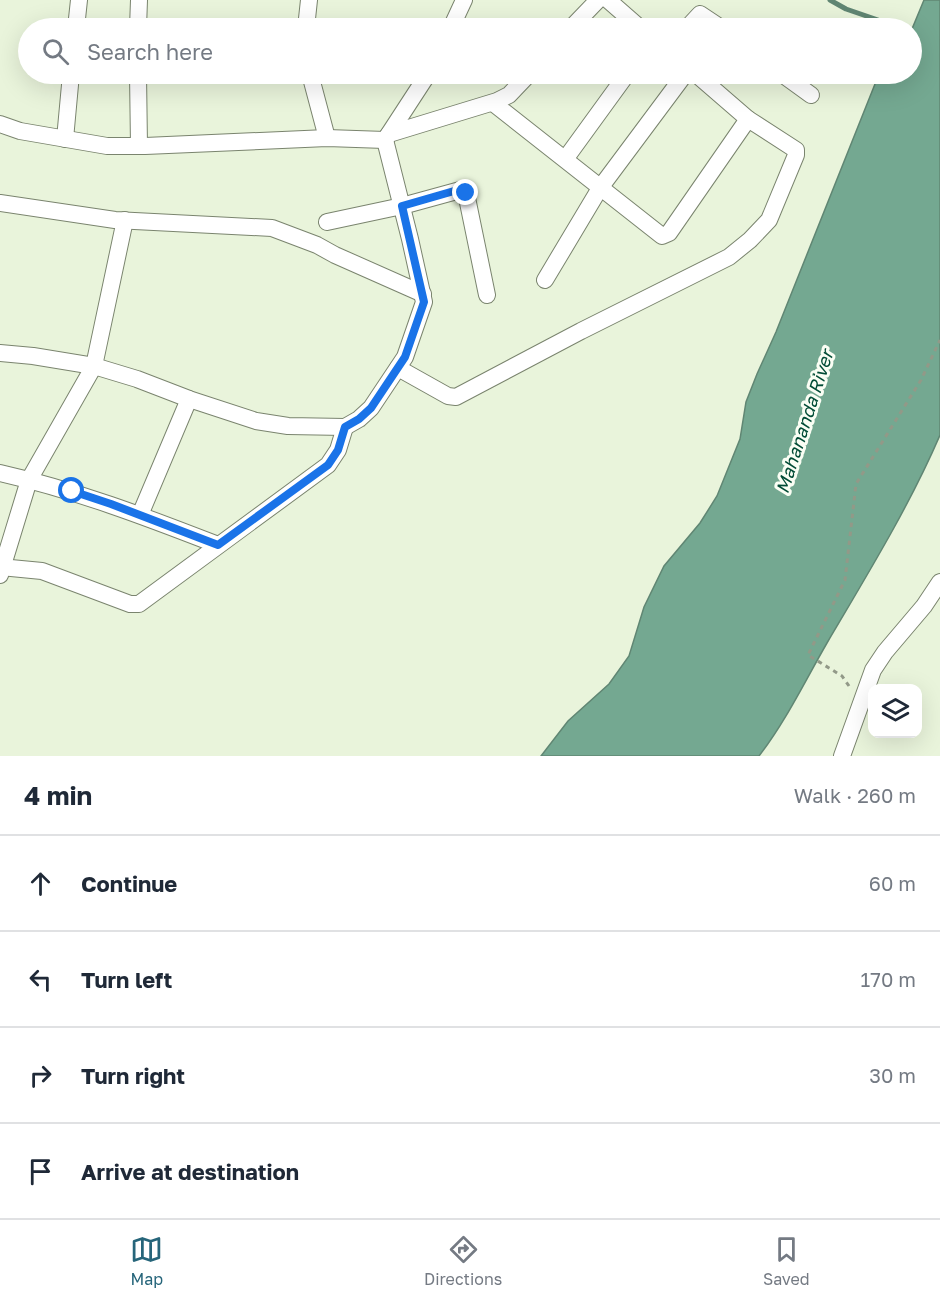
<!DOCTYPE html>
<meta charset="utf-8">
<style>
:root{--surface:#fff;--page:#f2f2f3;--text:#1f2937;--muted:#747a83;--line:#e0e1e3;--accent:#26657a}
body{margin:0;font-family:"Golos Text",sans-serif;background:var(--page);color:var(--text)}
.controls{position:absolute;right:18px;bottom:18px;display:grid;overflow:hidden;border-radius:12px;box-shadow:0 6px 24px #0002}
.controls button{width:54px;height:54px;display:grid;place-items:center;padding:0;border:0;border-bottom:2px solid var(--line);background:var(--surface);color:var(--text);font:30px sans-serif}
.stop{position:absolute;width:18px;height:18px;margin:-14px;border:4px solid #1a73e8;border-radius:50%;background:#fff}
.stop.end{background:#1a73e8;border-color:#fff;box-shadow:0 2px 6px #0008}
.list{margin:0;padding:0;list-style:none}
h2{display:flex;justify-content:space-between;align-items:center;height:78px;margin:0;padding:0 24px;font-size:26px}
h2 small{font-size:20px;font-weight:400;color:var(--muted)}
.list li{display:grid;grid-template-columns:39px 1fr auto;gap:18px;align-items:center;box-sizing:border-box;height:96px;padding:0 24px;border-top:2px solid var(--line)}
.list b{display:block;font-size:22px;white-space:nowrap}
.list em{font-size:20px;font-style:normal;color:var(--muted)}
.icon{flex:none;width:33px;height:33px;fill:none;stroke:currentColor;stroke-width:2;stroke-linecap:round;stroke-linejoin:round}
.map{position:relative;flex:none;width:940px;height:756px;overflow:hidden}
.search{position:absolute;background:var(--surface);box-shadow:0 6px 24px #0002;left:18px;right:18px;top:18px;height:66px;display:flex;align-items:center;gap:15px;box-sizing:border-box;padding:0 21px;border-radius:33px;color:var(--muted);font-size:22px}
.sheet{height:462px;background:var(--surface)}
nav{display:flex;justify-content:space-around;align-items:center;box-sizing:border-box;height:84px;border-top:2px solid var(--line);background:var(--surface);font-size:16px;color:var(--muted)}
nav a{display:grid;justify-items:center;gap:3px}
nav .on{color:var(--accent)}
.map>svg:first-child{display:block}
</style>
<div class="map">
<svg width="940" height="756" viewBox="0 0 940 756">
<rect width="100%" height="100%" fill="#e9f4db"/>
<path fill="#74a891" stroke="#608673" stroke-width="1.5" d="M 924,0 L 940,0 L 940,435 C 909,507 867,575 827,643 C 805,681 786,721 759,756 L 541,756 L 568,721 L 609,684 L 629,656 L 644,607 L 664,566 L 700,523 L 717,496 L 740,439 L 746,402 L 757,374 L 776,332 L 879,74 L 912,74 L 912,29 Z"/>
<g fill="none" stroke-linecap="round" stroke-linejoin="round">
<path stroke="#608673" stroke-width="5" d="M 830,0 L 846,9 L 878,20 L 883,28"/>
<defs>
<g id="minor">
<path d="M 608,0 L 640,28"/>
<path d="M 76,28 L 79,0"/>
<path d="M 138,28 L 139,0"/>
<path d="M 306,28 L 309,0"/>
<path d="M 451,28 L 464,0"/>
<path d="M 571,28 L 598,0"/>
<path d="M 687,28 L 700,14 L 721,28"/>
<path d="M 138,74 L 139,146"/>
<path d="M 310,74 L 327,138"/>
<path d="M 782,74 L 811,95"/>
<path d="M 493,103 L 662,236 L 669,233 L 748,119"/>
<path d="M 0,124 L 20,131 L 107,146 L 145,146 L 327,138 L 385,140 L 428,74"/>
<path d="M 389,134 L 497,101 L 509,95 L 529,74"/>
<path d="M 65,139 L 71,74"/>
<path d="M 566,158 L 627,74"/>
<path d="M 0,203 L 115,220 L 272,228 L 317,245 L 335,255 L 423,294"/>
<path d="M 327,222 L 402,206 L 464,189 L 466,193 L 487,295"/>
<path d="M 545,280 L 600,188 L 685,74"/>
<path d="M 0,353 L 33,356 L 94,366 L 137,379 L 189,399 L 256,421 L 288,426 L 345,427 L 359,419 L 371,408 L 405,357 L 424,302 L 410,239 L 385,140"/>
<path d="M 398,368 L 448,396 L 456,397 L 581,331 L 729,257 L 750,240 L 769,220 L 796,155 L 796,150 L 748,119 L 696,74"/>
<path d="M 0,473 C 75,490 146,517 218,545"/>
<path d="M 140,515 L 189,399"/>
<path d="M 0,567 L 42,571 L 130,604 L 139,604 L 328,465 L 338,450 L 345,427"/>
<path d="M 0,575 L 29,480 L 94,366 L 125,220"/>
<path d="M 842,756 L 873,670 L 885,652 L 924,606 L 940,582"/>
</g>
</defs>
<use href="#minor" stroke="#7a846e" stroke-width="18"/>
<path stroke="#929988" stroke-width="3" stroke-dasharray="4.5 4.5" stroke-linecap="butt" d="M 849,686 L 842,676 L 808,655 L 845,580 L 856,484 L 921,380 L 940,340"/>
<use href="#minor" stroke="#fff" stroke-width="16"/>
</g>
<g fill="none" stroke-linecap="round" stroke-linejoin="round">
<path stroke="#1a73e8" stroke-width="8" d="M 72,491 L 111,504 L 218,545 L 328,465 L 338,450 L 345,427 L 359,419 L 371,408 L 405,357 L 424,302 L 402,206 L 461,189 L 466,193"/>
</g>
<g text-anchor="middle" stroke-width="6" stroke-linejoin="round" paint-order="stroke">
<g font-size="18" font-style="italic" fill="#024c36" stroke="#fafef4">
<text transform="translate(805 422) rotate(-72)" y="6">Mahananda River</text>
</g>
</g>
</svg>
<div class="controls">
<button><svg class="icon" aria-label="layers" viewBox="0 0 24 24"><path d="M12 4l9 5-9 5-9-5zM3 14l9 5 9-5"/></svg></button>
</div>
<div class="stop" style="left:72px;top:491px"></div>
<div class="stop end" style="left:466px;top:193px"></div>
<div class="search"><svg class="icon" aria-label="search" viewBox="0 0 24 24"><circle cx="10" cy="10" r="6"/><path d="M15 15l6 6"/></svg>Search here</div>
</div>
<section class="sheet">
<h2>4 min<small>Walk · 260 m</small></h2>
<ul class="list">
<li><svg class="icon" aria-label="ahead" viewBox="0 0 24 24"><path d="M12 20V5M6 11l6-6 6 6"/></svg><div><b>Continue</b></div><em>60 m</em></li>
<li><svg class="icon" aria-label="left" viewBox="0 0 24 24"><path d="M17 20v-9H6M10 6l-5 5 5 5"/></svg><div><b>Turn left</b></div><em>170 m</em></li>
<li><svg class="icon" aria-label="right" viewBox="0 0 24 24"><path d="M7 20v-9h11M14 6l5 5-5 5"/></svg><div><b>Turn right</b></div><em>30 m</em></li>
<li><svg class="icon" aria-label="arrive" viewBox="0 0 24 24"><path d="M6 21V4h12l-3 4 3 4H6"/></svg><div><b>Arrive at destination</b></div></li>
</ul>
</section>
<nav>
<a class="on"><svg class="icon" aria-label="map" viewBox="0 0 24 24"><path d="M3 6l6-2 6 2 6-2v14l-6 2-6-2-6 2zM9 4v14M15 6v14"/></svg>Map</a>
<a><svg class="icon" aria-label="directions" viewBox="0 0 24 24"><path d="M12 3l9 9-9 9-9-9zM9 14v-3h6M13 9l2 2-2 2"/></svg>Directions</a>
<a><svg class="icon" aria-label="saved" viewBox="0 0 24 24"><path d="M7 4h10v16l-5-4-5 4z"/></svg>Saved</a>
</nav>
